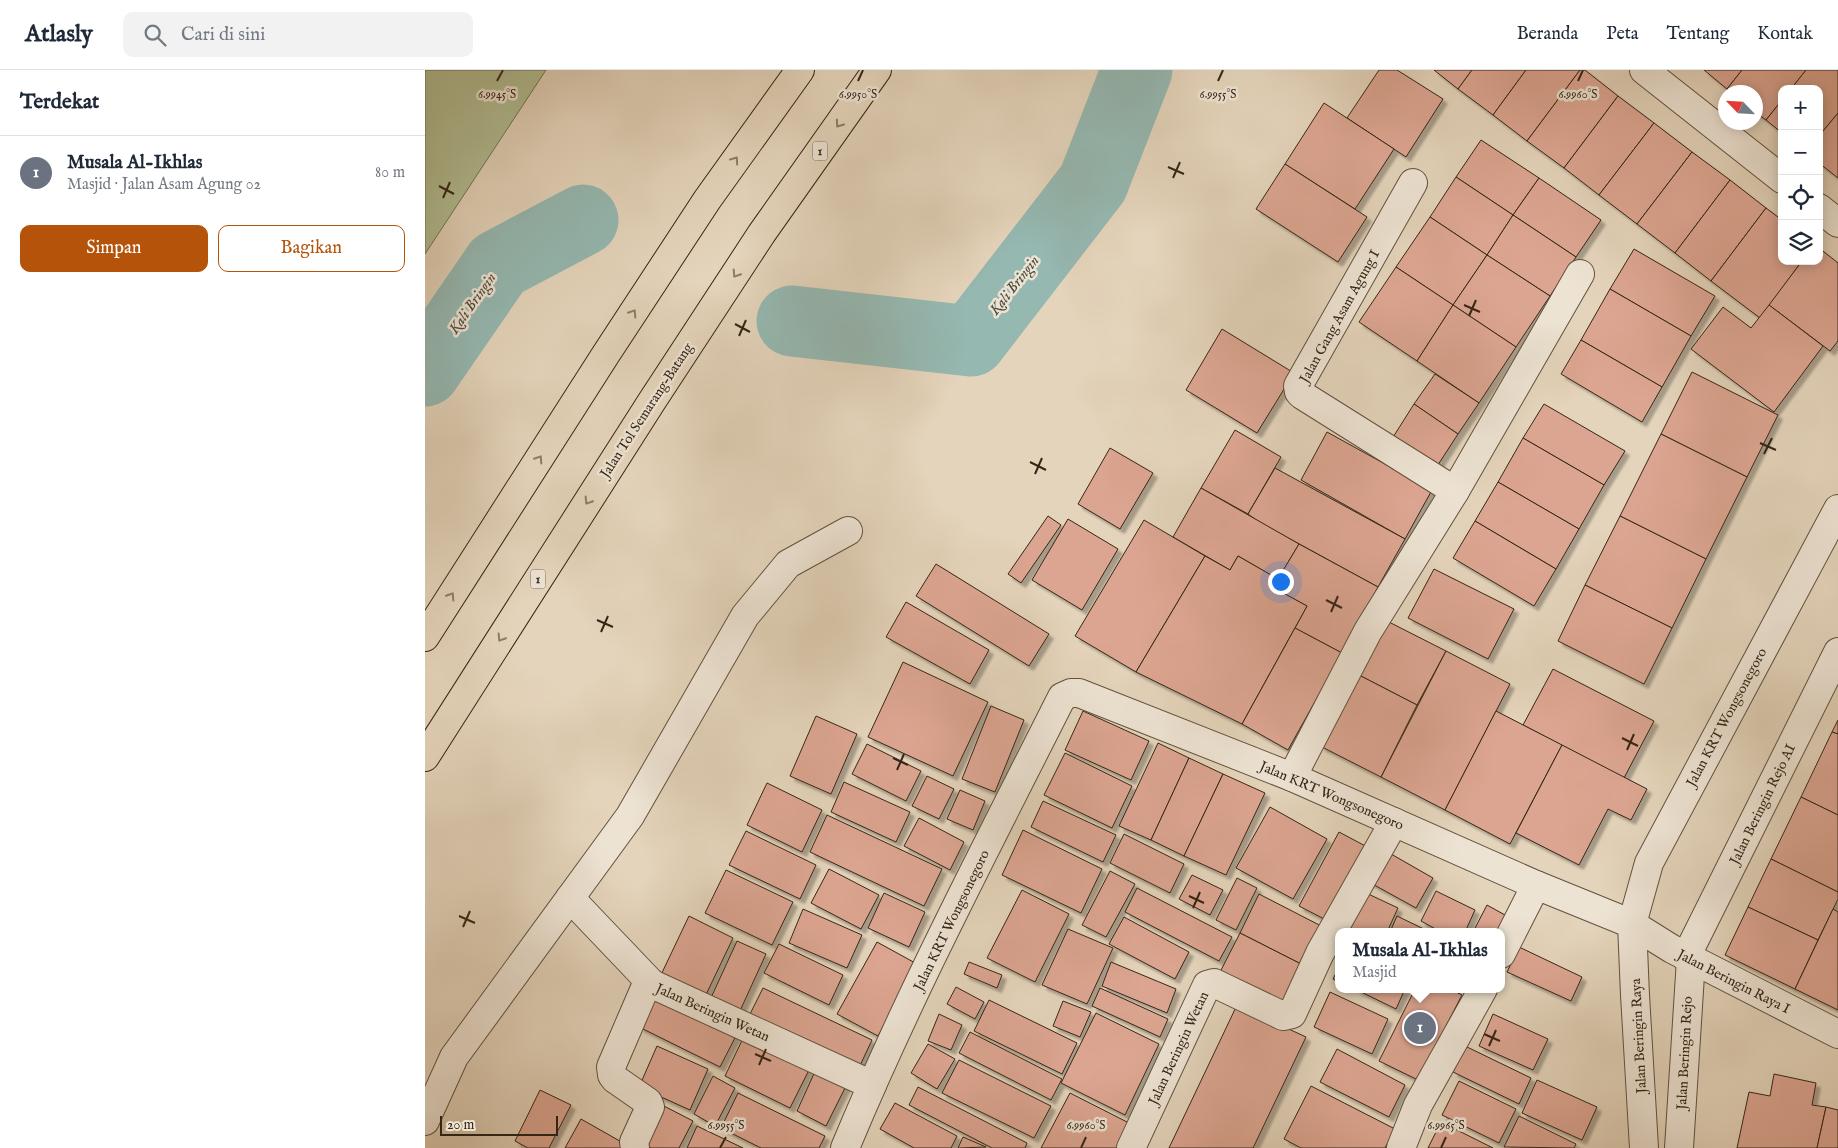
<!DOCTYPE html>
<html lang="id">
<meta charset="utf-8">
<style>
:root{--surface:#fff;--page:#f2f2f3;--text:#1f2937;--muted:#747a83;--line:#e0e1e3;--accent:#b45309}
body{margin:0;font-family:"IM FELL English",serif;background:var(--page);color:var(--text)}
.controls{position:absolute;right:15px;top:15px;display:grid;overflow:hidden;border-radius:10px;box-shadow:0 2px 12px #0003}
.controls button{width:45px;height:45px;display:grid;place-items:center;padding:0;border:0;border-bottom:1px solid var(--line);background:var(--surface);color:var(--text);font:25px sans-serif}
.compass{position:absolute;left:1293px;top:15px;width:45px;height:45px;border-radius:50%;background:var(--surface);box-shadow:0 2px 12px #0003;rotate:295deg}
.scale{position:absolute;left:15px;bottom:12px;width:118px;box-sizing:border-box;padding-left:5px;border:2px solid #352616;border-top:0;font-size:14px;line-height:18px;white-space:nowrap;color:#352616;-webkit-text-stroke:4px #ede3d3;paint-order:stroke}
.you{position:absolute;left:855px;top:511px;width:18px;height:18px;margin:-12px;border:4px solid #fff;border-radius:50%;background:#1a73e8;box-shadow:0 0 0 8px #1a73e833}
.badge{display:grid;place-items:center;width:32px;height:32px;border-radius:50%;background:var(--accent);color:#fff;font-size:16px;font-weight:700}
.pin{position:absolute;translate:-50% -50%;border:2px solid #fff;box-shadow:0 1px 5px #0006}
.popup{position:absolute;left:910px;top:858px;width:170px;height:65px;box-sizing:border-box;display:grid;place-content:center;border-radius:10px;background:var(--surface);filter:drop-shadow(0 1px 4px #0005);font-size:16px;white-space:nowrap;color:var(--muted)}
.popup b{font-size:19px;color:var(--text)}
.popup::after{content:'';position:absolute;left:50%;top:100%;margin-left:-10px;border:10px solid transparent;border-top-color:var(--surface)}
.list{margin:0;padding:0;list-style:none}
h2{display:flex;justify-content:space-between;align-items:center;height:65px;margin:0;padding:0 20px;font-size:21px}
h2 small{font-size:16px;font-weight:400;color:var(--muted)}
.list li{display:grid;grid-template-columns:32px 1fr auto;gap:15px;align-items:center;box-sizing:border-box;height:75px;padding:0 20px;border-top:1px solid var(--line)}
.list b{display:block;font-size:19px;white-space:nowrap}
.list p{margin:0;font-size:16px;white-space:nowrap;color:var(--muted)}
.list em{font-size:16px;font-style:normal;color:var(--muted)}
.actions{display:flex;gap:10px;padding:15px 20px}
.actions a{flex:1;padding:11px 0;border:1px solid var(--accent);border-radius:10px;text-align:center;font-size:18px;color:var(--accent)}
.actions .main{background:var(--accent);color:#fff}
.icon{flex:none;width:28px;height:28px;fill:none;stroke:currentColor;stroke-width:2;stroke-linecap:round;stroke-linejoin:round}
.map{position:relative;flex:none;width:1413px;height:1078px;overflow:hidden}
header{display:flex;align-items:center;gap:30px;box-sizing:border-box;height:70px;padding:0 25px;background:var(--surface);border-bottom:1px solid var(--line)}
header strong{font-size:24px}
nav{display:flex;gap:28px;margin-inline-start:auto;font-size:18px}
.search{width:350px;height:45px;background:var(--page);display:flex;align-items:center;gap:12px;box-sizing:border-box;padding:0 18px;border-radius:10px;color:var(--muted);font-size:19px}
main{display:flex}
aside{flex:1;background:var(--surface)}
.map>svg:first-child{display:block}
</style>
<header>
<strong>Atlasly</strong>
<div class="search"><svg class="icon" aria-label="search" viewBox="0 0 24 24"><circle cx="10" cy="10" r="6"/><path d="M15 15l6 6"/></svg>Cari di sini</div>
<nav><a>Beranda</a><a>Peta</a><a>Tentang</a><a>Kontak</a></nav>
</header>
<main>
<aside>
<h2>Terdekat<small></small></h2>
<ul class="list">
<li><span class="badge" style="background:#6b7280">1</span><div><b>Musala Al-Ikhlas</b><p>Masjid · Jalan Asam Agung 02</p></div><em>80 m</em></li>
</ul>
<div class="actions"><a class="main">Simpan</a><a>Bagikan</a></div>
</aside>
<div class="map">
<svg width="1413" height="1078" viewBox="0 0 1413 1078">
<defs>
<filter id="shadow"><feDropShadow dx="4.5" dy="4.5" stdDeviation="1" flood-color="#0004"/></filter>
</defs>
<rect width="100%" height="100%" fill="#e4d4bb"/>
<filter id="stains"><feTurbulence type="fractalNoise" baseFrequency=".004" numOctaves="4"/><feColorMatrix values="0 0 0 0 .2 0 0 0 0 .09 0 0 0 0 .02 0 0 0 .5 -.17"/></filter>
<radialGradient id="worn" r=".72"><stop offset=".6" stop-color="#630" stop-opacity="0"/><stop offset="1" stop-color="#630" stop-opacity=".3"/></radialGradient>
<path fill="#b1bd93" stroke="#737254" d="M 0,0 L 121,0 L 0,184 Z"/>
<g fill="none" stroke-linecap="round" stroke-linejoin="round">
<g stroke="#95b8b1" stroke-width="71">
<path d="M 367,251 L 546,271 L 668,113 L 712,0"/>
<path d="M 0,301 L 73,195 L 158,150"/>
</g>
</g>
<g fill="#dca591" stroke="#352616" filter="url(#shadow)">
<path d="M 954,0 L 972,0 L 1018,29 L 981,87 L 922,48 Z"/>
<path d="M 1009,0 L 1047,0 L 1033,19 Z"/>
<path d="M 1047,0 L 1101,0 L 1068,45 L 1033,19 Z"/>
<path d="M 1101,0 L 1155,0 L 1102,71 L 1068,45 Z"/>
<path d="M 1155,0 L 1160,0 L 1193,26 L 1139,98 L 1102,71 Z"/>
<path d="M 1279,0 L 1317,0 L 1302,19 Z"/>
<path d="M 1317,0 L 1381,0 L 1366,19 L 1357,19 L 1357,30 L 1341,50 L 1330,42 L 1330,22 L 1307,22 L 1302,19 Z"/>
<path d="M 1381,0 L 1413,0 L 1413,43 L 1394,66 L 1394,19 L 1366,19 Z"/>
<path d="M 1193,26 L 1229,53 L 1174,125 L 1139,98 Z"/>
<path d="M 1357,30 L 1357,63 L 1341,50 Z"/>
<path d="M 899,33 L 969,79 L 930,139 L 860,94 Z"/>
<path d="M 1413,43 L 1413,108 L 1394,93 L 1394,66 Z"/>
<path d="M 1229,53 L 1267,82 L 1212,154 L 1174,125 Z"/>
<path d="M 1056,70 L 1114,108 L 1088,145 L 1031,107 Z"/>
<path d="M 1267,82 L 1305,110 L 1250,183 L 1212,154 Z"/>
<path d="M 860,94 L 942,147 L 913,192 L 831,139 Z"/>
<path d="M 1031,107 L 1088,145 L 1062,185 L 1005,147 Z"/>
<path d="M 1114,108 L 1176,150 L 1151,187 L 1088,145 Z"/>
<path d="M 1305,110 L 1341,138 L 1286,211 L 1250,183 Z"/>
<path d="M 1341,138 L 1357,150 L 1357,191 L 1377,191 L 1335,248 L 1286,211 Z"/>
<path d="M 1088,145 L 1151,187 L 1125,226 L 1062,185 Z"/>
<path d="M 1005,147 L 1062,185 L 1028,235 L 971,197 Z"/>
<path d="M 1394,178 L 1413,193 L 1413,271 L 1405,281 L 1344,235 L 1377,191 L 1394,191 Z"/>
<path d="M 1209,179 L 1290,226 L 1266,266 L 1185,219 Z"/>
<path d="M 1062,185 L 1125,226 L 1091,277 L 1028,235 Z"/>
<path d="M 971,197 L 1028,235 L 992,291 L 934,252 Z"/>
<path d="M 1185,219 L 1266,266 L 1237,317 L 1156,270 Z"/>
<path d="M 1028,235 L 1091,277 L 1054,333 L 992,291 Z"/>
<path d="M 1344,235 L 1398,276 L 1349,342 L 1266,279 L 1298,237 L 1326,258 Z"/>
<path d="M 797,259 L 869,303 L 832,363 L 761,320 Z"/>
<path d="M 1156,270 L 1237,317 L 1217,352 L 1136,304 Z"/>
<path d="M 1267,302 L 1353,345 L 1322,407 L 1236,364 Z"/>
<path d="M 1010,304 L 1054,333 L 1033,364 L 989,334 Z"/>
<path d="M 989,334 L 1033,364 L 1009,401 L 965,372 Z"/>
<path d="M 1119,334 L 1200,381 L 1179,415 L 1098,368 Z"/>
<path d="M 810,360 L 856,387 L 823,444 L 776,418 Z"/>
<path d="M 902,362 L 1007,420 L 980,469 L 876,410 Z"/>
<path d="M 1236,364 L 1322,407 L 1281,489 L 1195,446 Z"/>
<path d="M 1098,368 L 1179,415 L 1154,459 L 1073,412 Z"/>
<path d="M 685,378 L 728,403 L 695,459 L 653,434 Z"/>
<path d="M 850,398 L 980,469 L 953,517 L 834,452 L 823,444 Z"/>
<path d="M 1073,412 L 1154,459 L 1131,499 L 1050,451 Z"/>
<path d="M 776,418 L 874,474 L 853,509 L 813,486 L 805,500 L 748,467 Z"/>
<path d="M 623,446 L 636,455 L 596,513 L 583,504 Z"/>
<path d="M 1195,446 L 1281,489 L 1247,558 L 1160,515 Z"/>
<path d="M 643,449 L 693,479 L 657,540 L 607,510 Z"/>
<path d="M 719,450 L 780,486 L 711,602 L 650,566 Z"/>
<path d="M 1050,451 L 1131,499 L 1109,536 L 1028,488 Z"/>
<path d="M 874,474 L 953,517 L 917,583 L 870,558 L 882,536 L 849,518 L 853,509 Z"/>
<path d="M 780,486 L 805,500 L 813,486 L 853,509 L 849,518 L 882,536 L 817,654 L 711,602 Z"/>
<path d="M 511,494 L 624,564 L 604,596 L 491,526 Z"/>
<path d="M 1009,499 L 1089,539 L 1063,589 L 983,548 Z"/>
<path d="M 1160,515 L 1247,558 L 1219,614 L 1133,571 Z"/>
<path d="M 481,532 L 564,580 L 545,614 L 461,567 Z"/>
<path d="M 960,550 L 1021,581 L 992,635 L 932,604 Z"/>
<path d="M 870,558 L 917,583 L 863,680 L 817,654 Z"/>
<path d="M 1021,581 L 1085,614 L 1020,740 L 956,707 Z"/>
<path d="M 478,592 L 563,632 L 528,706 L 443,667 Z"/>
<path d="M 1128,599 L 1229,651 L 1199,708 L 1098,655 Z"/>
<path d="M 932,604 L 992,635 L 956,707 L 895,676 Z"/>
<path d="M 566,636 L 599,650 L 570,722 L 537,709 Z"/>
<path d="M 658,641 L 724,671 L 706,710 L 640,680 Z"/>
<path d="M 1071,641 L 1137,675 L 1085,774 L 1020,740 Z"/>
<path d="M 391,646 L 432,664 L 406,724 L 365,706 Z"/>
<path d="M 1413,650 L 1413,664 L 1407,662 Z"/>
<path d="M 1407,662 L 1413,664 L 1413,745 L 1376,727 Z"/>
<path d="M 733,673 L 764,688 L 726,770 L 694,756 Z"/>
<path d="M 442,674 L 496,701 L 481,731 L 427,704 Z"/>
<path d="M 1137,675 L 1222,719 L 1206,750 L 1183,739 L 1154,795 L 1091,763 Z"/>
<path d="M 640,683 L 707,716 L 687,758 L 619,725 Z"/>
<path d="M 764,688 L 798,704 L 759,786 L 726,770 Z"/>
<path d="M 798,704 L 840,723 L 801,805 L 759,786 Z"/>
<path d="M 502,706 L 529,719 L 514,749 L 487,736 Z"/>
<path d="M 419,712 L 485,742 L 471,772 L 406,742 Z"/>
<path d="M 342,713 L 397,740 L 377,782 L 322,755 Z"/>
<path d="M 535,720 L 560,731 L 548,760 L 522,749 Z"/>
<path d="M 1376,727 L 1413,745 L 1413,822 L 1346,789 Z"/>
<path d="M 618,731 L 691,765 L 678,792 L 606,757 Z"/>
<path d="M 845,737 L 902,769 L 868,829 L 811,798 Z"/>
<path d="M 402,745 L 517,799 L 499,836 L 385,782 Z"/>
<path d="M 494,748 L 539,772 L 525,800 L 479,776 Z"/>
<path d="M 598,760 L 677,799 L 656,843 L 577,805 Z"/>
<path d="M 321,761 L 391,795 L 375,829 L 304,795 Z"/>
<path d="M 914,762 L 946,779 L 907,853 L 874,836 Z"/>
<path d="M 699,764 L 759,794 L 745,823 L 685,793 Z"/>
<path d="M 959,780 L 1008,808 L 991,838 L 942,811 Z"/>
<path d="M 1346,789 L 1413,822 L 1413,829 L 1393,870 L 1323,837 Z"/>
<path d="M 404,799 L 454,825 L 436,859 L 386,833 Z"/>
<path d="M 301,800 L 368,832 L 347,875 L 280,843 Z"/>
<path d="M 685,801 L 710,814 L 681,867 L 657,855 Z"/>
<path d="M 767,805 L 798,820 L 785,845 L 754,829 Z"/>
<path d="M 812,808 L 832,818 L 811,860 L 791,850 Z"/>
<path d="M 712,818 L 807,867 L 794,891 L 700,842 Z"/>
<path d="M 597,820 L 644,844 L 610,912 L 562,888 Z"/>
<path d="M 1011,821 L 1050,840 L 1040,862 L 1016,862 L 996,851 Z"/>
<path d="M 939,822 L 973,838 L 962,862 L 931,862 L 923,858 Z"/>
<path d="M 459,823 L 500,842 L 484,877 L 443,858 Z"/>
<path d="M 834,824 L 900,858 L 880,896 L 815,863 Z"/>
<path d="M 1062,835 L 1089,850 L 1076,862 L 1048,862 Z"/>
<path d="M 1323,837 L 1393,870 L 1370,919 L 1300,885 Z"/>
<path d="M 378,839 L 437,865 L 422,898 L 364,873 Z"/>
<path d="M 1408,839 L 1413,842 L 1413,940 L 1370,919 Z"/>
<path d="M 264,846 L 308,868 L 278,931 L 234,909 Z"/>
<path d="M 972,846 L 1005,862 L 965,862 Z"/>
<path d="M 699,847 L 764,882 L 750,909 L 684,874 Z"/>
<path d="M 643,859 L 688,878 L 662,934 L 617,915 Z"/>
<path d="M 815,863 L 880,896 L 858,939 L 793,906 Z"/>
<path d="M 312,871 L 341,884 L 314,943 L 285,930 Z"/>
<path d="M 452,872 L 492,894 L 453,966 L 412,944 Z"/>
<path d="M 354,874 L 418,905 L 404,935 L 339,903 Z"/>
<path d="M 1094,877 L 1157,907 L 1146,931 L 1082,902 Z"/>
<path d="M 544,892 L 577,905 L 572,918 L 539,904 Z"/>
<path d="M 686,892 L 751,919 L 742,943 L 677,916 Z"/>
<path d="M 914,897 L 914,912 L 908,909 Z"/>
<path d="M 531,917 L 559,932 L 550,949 L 522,934 Z"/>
<path d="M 338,918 L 447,970 L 432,1002 L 322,950 Z"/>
<path d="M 675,918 L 743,949 L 735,967 L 667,936 Z"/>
<path d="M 233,919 L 314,960 L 295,997 L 214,957 Z"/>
<path d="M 930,919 L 980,919 L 971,939 Z"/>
<path d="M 990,919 L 1025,919 L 1037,925 L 993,1010 L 954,991 Z"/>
<path d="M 905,922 L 963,949 L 947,984 L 889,957 Z"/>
<path d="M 564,930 L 652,973 L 637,1004 L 549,961 Z"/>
<path d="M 638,931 L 666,942 L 655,967 L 628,956 Z"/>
<path d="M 812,935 L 881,967 L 828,1078 L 744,1078 Z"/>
<path d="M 671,943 L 734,974 L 700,1045 L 636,1013 Z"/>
<path d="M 514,944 L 537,955 L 526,980 L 503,971 Z"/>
<path d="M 1068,944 L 1123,969 L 1108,1000 L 1054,976 Z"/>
<path d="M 321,962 L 387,994 L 365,1038 L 300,1006 Z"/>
<path d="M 545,962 L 637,1009 L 626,1030 L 534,983 Z"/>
<path d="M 503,974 L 530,989 L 512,1019 L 486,1003 Z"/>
<path d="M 232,976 L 283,999 L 265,1040 L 214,1017 Z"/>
<path d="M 1040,976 L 1106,1008 L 1094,1034 L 1028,1002 Z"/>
<path d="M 912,979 L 980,1015 L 964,1047 L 895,1012 Z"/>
<path d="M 534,990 L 626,1036 L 609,1068 L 517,1023 Z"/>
<path d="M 392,997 L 423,1012 L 401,1056 L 372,1041 Z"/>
<path d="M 1349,1004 L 1391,1013 L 1387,1035 L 1401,1037 L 1392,1078 L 1312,1078 L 1324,1022 L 1345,1026 Z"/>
<path d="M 288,1006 L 310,1018 L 290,1056 L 269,1044 Z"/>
<path d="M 1112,1010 L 1172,1037 L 1157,1070 L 1097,1043 Z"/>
<path d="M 1034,1011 L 1091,1039 L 1074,1073 L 1017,1045 Z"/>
<path d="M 886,1016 L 970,1059 L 960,1078 L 876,1078 L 859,1069 Z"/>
<path d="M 493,1017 L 602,1073 L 600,1078 L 567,1078 L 484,1035 Z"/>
<path d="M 115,1020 L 146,1035 L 124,1078 L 103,1078 L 90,1071 Z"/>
<path d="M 313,1023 L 400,1066 L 394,1078 L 336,1078 L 296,1058 Z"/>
<path d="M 645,1023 L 706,1054 L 693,1078 L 616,1078 Z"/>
<path d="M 470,1033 L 532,1066 L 526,1078 L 489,1078 L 455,1059 Z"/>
<path d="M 237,1035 L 268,1051 L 254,1078 L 226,1078 L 217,1074 Z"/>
<path d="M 1401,1037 L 1413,1040 L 1413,1078 L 1392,1078 Z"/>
<path d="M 1094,1046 L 1151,1074 L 1149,1078 L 1079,1077 Z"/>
<path d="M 156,1049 L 207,1078 L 140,1078 Z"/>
<path d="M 1016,1052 L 1068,1078 L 1003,1078 Z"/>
<path d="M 272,1056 L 318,1078 L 262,1078 Z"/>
<path d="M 538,1067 L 561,1077 L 533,1078 Z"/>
</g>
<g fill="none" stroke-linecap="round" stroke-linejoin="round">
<defs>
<g id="minor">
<path d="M 1219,0 L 1357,109"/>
<path d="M 988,113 L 873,316 L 874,322 L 877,325 L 1030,421"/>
<path d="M 1394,138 L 1413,153"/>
<path d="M 867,707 L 943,561 L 1030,421 L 1155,204"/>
<path d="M 145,828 L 227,914"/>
<path d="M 1076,884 L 1111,815"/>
<path d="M 1261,887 L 1413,582"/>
<path d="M 0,1051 L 29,987 L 205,746 L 320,546 L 363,494 L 423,461"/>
<path d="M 210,1078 L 209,1072 L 225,1037 L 223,1032 L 190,1009 L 187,1005 L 186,997 L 220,918 L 227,914 L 447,1015"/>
<path d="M 420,1078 C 484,924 562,776 637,627 L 646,623 L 654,623 L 867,707 L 1111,815 L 1207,854 L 1247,879 L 1413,964"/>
<path d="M 706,1078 L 782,915 L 789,913 L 858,946 L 867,944 L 895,883 L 969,752"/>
<path d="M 976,1078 L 993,1035 L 1058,919"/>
<path d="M 1219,1078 L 1210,925 L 1207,854 L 1224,793 L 1413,439"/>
<path d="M 1254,1078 L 1266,889"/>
</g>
<g id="highway">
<path d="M 0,567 L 181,284 L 282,130 L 375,0"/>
<path d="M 0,687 L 227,331 L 337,163 L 452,0"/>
</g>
</defs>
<use href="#minor" stroke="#61523f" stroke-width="30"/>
<use href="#highway" stroke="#352616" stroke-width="30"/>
<use href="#minor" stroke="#ede3d3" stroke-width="28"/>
<use href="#highway" stroke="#e4d4bb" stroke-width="28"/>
</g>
<defs><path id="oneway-chevron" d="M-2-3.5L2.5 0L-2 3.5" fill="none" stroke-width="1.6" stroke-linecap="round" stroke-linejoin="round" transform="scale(1.25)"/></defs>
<g stroke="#8c7d68">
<use href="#oneway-chevron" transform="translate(414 54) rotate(125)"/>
<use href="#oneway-chevron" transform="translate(310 90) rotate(-55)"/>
<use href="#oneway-chevron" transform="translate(311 204) rotate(123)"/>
<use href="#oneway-chevron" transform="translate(208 243) rotate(-57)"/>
<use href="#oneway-chevron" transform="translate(114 389) rotate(-57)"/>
<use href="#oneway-chevron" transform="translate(163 431) rotate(122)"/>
<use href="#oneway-chevron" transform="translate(26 526) rotate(-57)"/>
<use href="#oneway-chevron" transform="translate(76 568) rotate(122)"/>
</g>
<path fill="none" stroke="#352616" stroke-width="2" d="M 72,11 L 78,0M 433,11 L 438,0M 793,11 L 798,0M 1153,11 L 1158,0M 743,97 L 759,104M 748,108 L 755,92M 14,116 L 29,124M 18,128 L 25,112M 1039,235 L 1055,242M 1044,246 L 1051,230M 310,254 L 325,262M 314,266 L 321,250M 1335,373 L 1351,380M 1339,384 L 1347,368M 605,392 L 621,400M 610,404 L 617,388M 901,530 L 917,538M 906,542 L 913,526M 172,550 L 188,557M 176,562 L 183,546M 1197,668 L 1213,676M 1202,680 L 1209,664M 468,688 L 483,695M 472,700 L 479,684M 764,826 L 779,833M 768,838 L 775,822M 34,846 L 50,853M 38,857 L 45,841M 1059,964 L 1075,971M 1064,976 L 1071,960M 330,984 L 346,991M 334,995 L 341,979M 295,1078 L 301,1067M 656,1078 L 661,1067M 1016,1078 L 1021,1067"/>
<g text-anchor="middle" stroke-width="5" stroke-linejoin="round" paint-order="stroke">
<g fill="#ede3d3" stroke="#6c5f4f" stroke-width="1">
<rect x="387.5" y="71.5" width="15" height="19" rx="4"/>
<rect x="105.5" y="499.5" width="15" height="19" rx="4"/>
</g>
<g font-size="12" font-weight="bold" fill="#352616">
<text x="395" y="85">1</text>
<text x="113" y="513">1</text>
</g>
<g font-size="14" fill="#352616" stroke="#ede3d3">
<text transform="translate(914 246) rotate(-61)" y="5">Jalan Gang Asam Agung I</text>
<text transform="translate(221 340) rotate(-57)" y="5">Jalan Tol Semarang–Batang</text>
<text transform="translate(1301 647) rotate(-62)" y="5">Jalan KRT Wongsonegoro</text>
<text transform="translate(907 725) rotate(23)" y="5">Jalan KRT Wongsonegoro</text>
<text transform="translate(1337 734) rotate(-64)" y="5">Jalan Beringin Rejo AI</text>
<text transform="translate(526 850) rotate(-64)" y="5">Jalan KRT Wongsonegoro</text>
<text transform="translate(1309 911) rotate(27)" y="5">Jalan Beringin Raya I</text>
<text transform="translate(288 942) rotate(24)" y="5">Jalan Beringin Wetan</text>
<text transform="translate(1213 966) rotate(-93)" y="5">Jalan Beringin Raya</text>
<text transform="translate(753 978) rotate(-65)" y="5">Jalan Beringin Wetan</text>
<text transform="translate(1259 983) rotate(-87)" y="5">Jalan Beringin Rejo</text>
</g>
<g font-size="15" font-style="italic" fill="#4d4a3d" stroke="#ede3d3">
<text transform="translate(589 215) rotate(-52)" y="5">Kali Bringin</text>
<text transform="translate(47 233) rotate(-55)" y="5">Kali Bringin</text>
</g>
</g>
<g font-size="12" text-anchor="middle" fill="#352616" stroke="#ede3d3" stroke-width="5" stroke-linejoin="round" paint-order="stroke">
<text x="72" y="28">6.9945°S</text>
<text x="433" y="28">6.9950°S</text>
<text x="793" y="28">6.9955°S</text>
<text x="1153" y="28">6.9960°S</text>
<text x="301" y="1059">6.9955°S</text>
<text x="661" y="1059">6.9960°S</text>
<text x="1021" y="1059">6.9965°S</text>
</g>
<rect width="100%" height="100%" filter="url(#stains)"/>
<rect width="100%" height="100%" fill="url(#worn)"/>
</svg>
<div class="controls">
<button>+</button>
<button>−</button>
<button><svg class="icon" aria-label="locate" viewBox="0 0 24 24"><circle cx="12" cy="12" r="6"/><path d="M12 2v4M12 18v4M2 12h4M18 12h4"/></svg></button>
<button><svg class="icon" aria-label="layers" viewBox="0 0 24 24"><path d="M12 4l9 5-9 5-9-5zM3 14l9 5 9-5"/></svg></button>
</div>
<svg class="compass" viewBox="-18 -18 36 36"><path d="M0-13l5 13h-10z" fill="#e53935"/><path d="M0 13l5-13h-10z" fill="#747a83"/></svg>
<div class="scale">20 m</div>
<div class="you"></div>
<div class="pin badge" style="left:995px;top:958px;background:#6b7280">1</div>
<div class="popup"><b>Musala Al-Ikhlas</b>Masjid</div>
</div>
</main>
